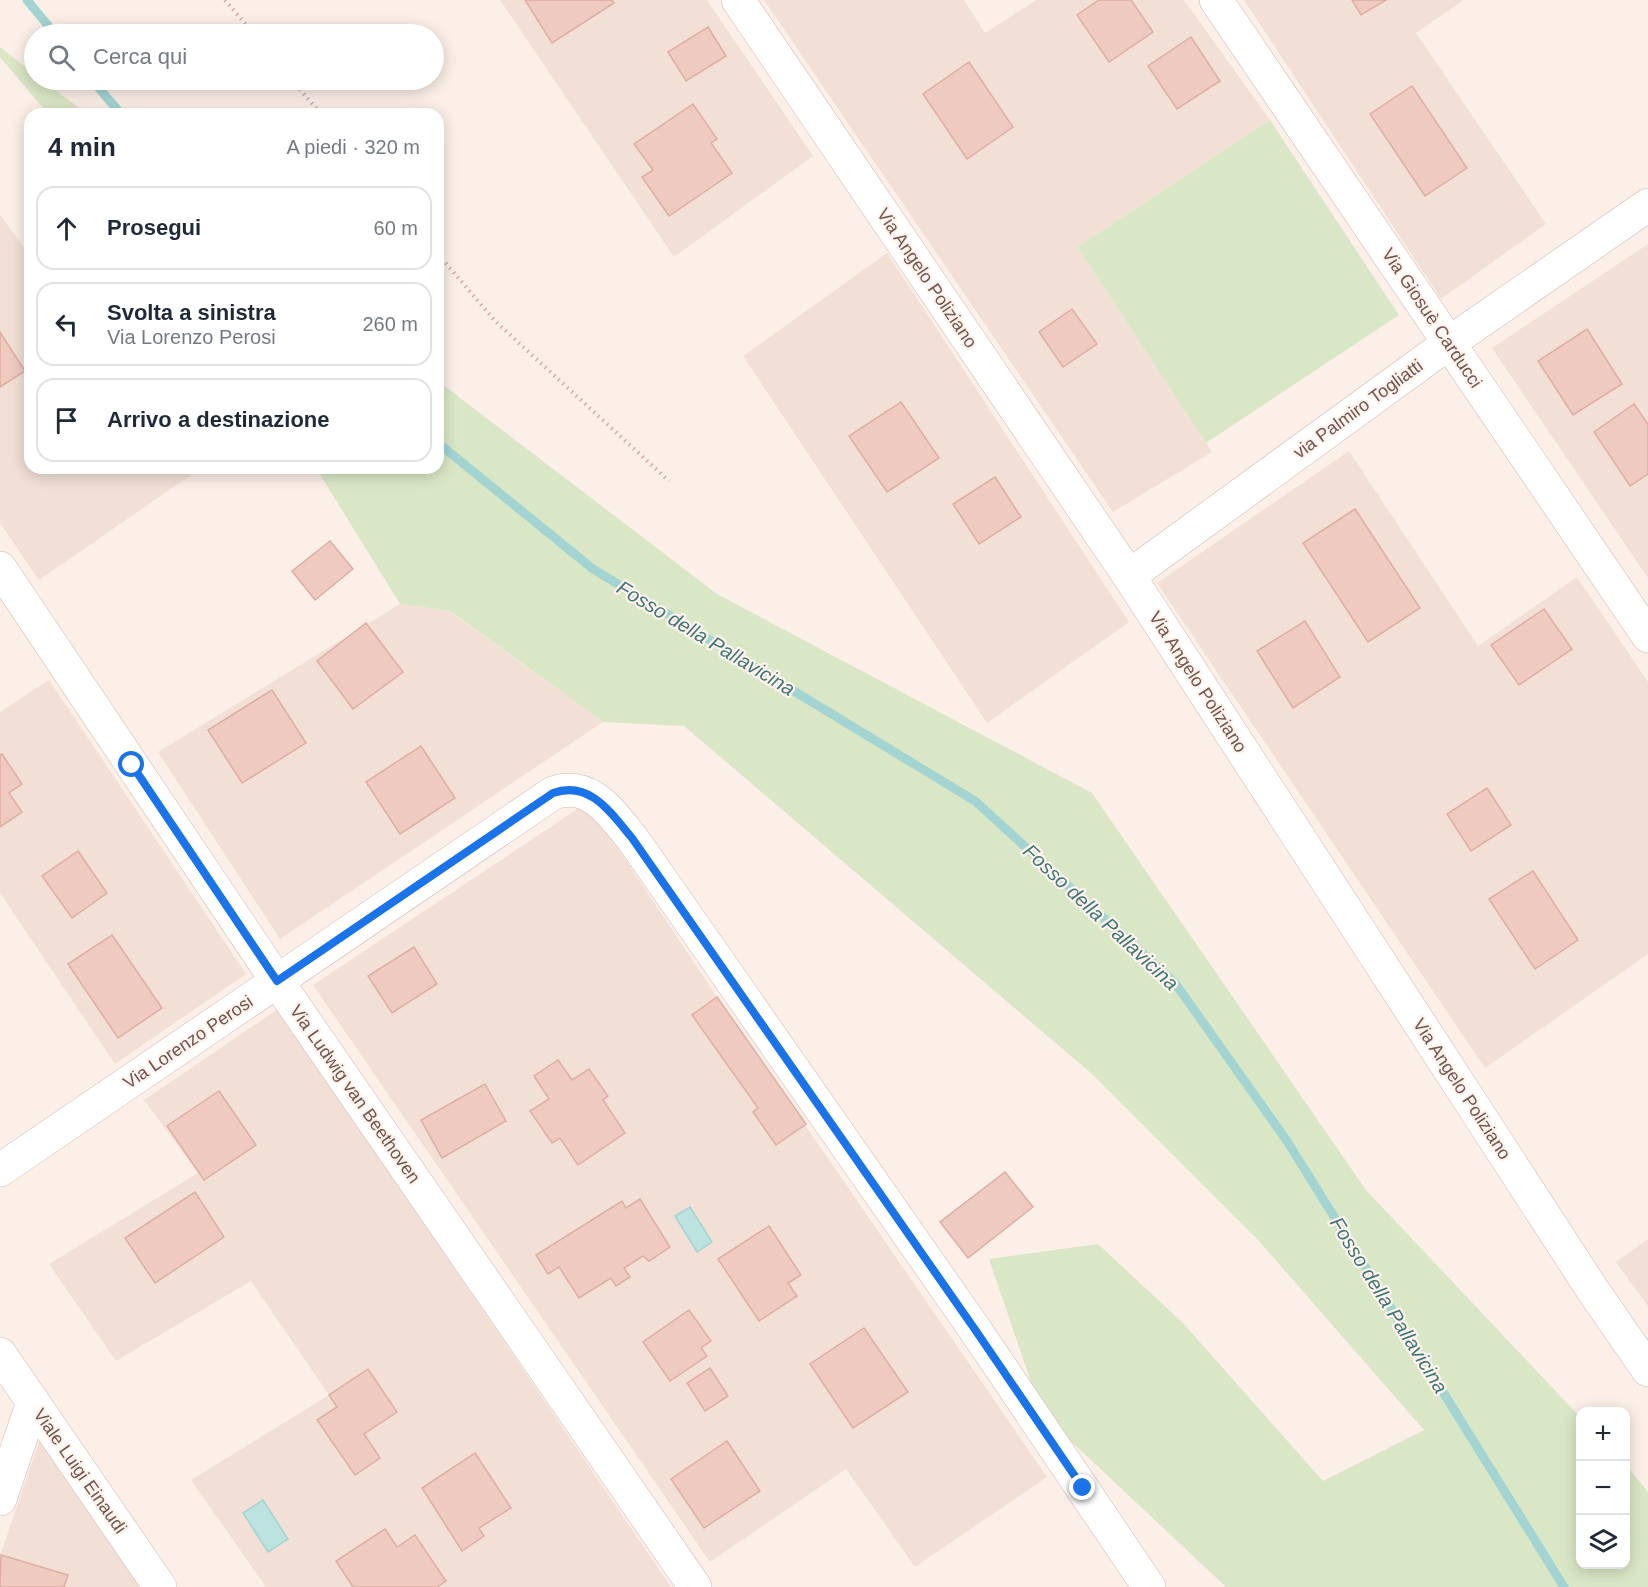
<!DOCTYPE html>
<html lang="it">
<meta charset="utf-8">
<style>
:root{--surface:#fff;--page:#f2f2f3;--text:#1f2937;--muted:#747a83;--line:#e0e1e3}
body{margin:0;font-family:Helvetica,sans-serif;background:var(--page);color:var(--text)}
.controls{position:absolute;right:18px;bottom:18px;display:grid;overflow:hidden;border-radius:12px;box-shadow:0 3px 15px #0003}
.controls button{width:54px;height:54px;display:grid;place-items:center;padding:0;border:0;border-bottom:2px solid var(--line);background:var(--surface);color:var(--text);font:30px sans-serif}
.stop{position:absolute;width:18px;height:18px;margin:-14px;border:4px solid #1a73e8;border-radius:50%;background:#fff}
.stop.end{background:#1a73e8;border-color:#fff;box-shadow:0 2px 6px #0008}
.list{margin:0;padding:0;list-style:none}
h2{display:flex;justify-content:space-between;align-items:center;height:78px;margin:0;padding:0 24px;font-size:26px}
h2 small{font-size:20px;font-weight:400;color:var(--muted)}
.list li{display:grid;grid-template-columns:39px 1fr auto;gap:18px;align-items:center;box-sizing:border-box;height:84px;margin:0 12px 12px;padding:0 12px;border:2px solid var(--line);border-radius:18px}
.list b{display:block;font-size:22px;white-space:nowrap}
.list p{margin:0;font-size:20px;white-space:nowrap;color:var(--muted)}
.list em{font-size:20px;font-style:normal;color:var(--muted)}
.icon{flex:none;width:33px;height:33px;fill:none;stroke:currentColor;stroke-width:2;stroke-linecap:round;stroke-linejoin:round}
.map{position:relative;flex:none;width:1648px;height:1587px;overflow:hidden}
.search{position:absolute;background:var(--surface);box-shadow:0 3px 15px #0003;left:24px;top:24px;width:420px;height:66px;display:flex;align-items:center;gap:15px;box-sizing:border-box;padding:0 21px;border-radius:33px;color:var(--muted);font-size:22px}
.panel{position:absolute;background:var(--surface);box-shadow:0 3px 15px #0003;left:24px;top:108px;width:420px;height:366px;border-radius:18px}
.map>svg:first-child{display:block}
</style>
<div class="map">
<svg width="1648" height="1587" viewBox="0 0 1648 1587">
<rect width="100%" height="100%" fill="#fbefe7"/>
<g fill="#f2e0d6">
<path d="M 500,0 L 707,0 L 813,156 L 674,257 Z"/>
<path d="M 764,0 L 964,0 L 985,33 L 1036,0 L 1184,0 L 1270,120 L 1077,247 L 1212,452 L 1113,512 Z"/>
<path d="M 1244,0 L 1464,0 L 1416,33 L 1546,224 L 1441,299 Z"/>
<path d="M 0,215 L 30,256 L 30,468 L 186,468 L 191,475 L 39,580 L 0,523 Z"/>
<path d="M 1648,244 L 1648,578 L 1492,348 Z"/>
<path d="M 887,253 L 1129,622 L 987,723 L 743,356 Z"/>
<path d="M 1349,451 L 1478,646 L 1577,577 L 1648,682 L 1648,954 L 1485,1068 L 1157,583 Z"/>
<path d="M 400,604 L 449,611 L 603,722 L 280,939 L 158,752 Z"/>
<path d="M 49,680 L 246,974 L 115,1064 L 0,893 L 0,712 Z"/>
<path d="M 579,808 L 591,808 L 717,997 L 1047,1477 L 915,1567 L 846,1469 L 710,1562 L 313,985 Z"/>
<path d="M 278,1009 L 671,1587 L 266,1587 L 191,1480 L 329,1395 L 251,1281 L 116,1361 L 49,1264 L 198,1173 L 144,1100 Z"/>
<path d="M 1648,1239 L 1648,1306 L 1616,1262 Z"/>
<path d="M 40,1439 L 141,1587 L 0,1587 L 0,1556 Z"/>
</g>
<g fill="#dae7c6">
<path d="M 0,47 L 34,74 L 34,80 L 42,80 L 87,114 L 48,114 L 0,57 Z"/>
<path d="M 1270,120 L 1399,315 L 1206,443 L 1077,247 Z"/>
<path d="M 438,381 L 717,594 L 1092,793 L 1366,1190 L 1580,1417 L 1580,1564 L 1626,1564 L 1626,1465 L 1648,1492 L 1648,1587 L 1226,1587 L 1042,1414 L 989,1259 L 1098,1244 L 1183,1323 L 1323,1481 L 1424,1430 L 1258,1240 L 1092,1074 L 684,726 L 603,722 L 450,611 L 400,604 L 316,468 L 438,468 Z"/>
</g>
<g fill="#bde3e1" stroke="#a4d4d2" stroke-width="1.5">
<path d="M 690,1207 L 712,1242 L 697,1252 L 675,1216 Z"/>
<path d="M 263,1500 L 288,1539 L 268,1552 L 243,1513 Z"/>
</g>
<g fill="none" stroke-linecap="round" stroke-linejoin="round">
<g stroke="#a4d4d2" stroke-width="9">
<path d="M 27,0 L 55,34"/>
<path d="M 92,80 L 121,114"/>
<path d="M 438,443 L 593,569 L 975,801 L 1175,983 L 1287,1141 L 1564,1587"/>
</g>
</g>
<g fill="#eecac1" stroke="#dfaea2" stroke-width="1.5">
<path d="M 525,0 L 612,0 L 614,3 L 552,43 Z"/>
<path d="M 1099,0 L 1131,0 L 1153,32 L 1109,62 L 1077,15 Z"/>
<path d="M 1352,0 L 1386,0 L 1361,15 Z"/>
<path d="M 708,27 L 726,56 L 686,81 L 668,52 Z"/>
<path d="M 1191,37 L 1220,81 L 1177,109 L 1148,66 Z"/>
<path d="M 969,62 L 1013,127 L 967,159 L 923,94 Z"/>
<path d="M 1412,86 L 1467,168 L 1425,196 L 1370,114 Z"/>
<path d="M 693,104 L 717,139 L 711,143 L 732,173 L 669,216 L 642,177 L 653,170 L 634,144 Z"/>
<path d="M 1072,309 L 1097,344 L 1063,367 L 1039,332 Z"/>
<path d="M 1587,329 L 1622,384 L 1573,415 L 1538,361 Z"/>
<path d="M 0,332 L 25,371 L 0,387 Z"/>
<path d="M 901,402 L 939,458 L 887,492 L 849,436 Z"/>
<path d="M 1634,404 L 1648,424 L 1648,474 L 1630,486 L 1594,432 Z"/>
<path d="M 995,477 L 1021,517 L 979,544 L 953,504 Z"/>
<path d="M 1355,509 L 1420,608 L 1368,642 L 1303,543 Z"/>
<path d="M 330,541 L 353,569 L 315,600 L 292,571 Z"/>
<path d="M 1544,609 L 1572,649 L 1519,685 L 1491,645 Z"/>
<path d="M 1305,621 L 1340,677 L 1293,708 L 1257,651 Z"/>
<path d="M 366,623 L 403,672 L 353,709 L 317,661 Z"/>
<path d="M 272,690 L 306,743 L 242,783 L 208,730 Z"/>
<path d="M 421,746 L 455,798 L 400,834 L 366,782 Z"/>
<path d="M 2,754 L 22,784 L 9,793 L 22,812 L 0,827 L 0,755 Z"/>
<path d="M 1487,788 L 1511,825 L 1471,851 L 1447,814 Z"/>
<path d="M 78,851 L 107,893 L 72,918 L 42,876 Z"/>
<path d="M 1533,871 L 1578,940 L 1535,969 L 1489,899 Z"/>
<path d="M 112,935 L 162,1008 L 118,1038 L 68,964 Z"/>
<path d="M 414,947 L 437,984 L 392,1013 L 368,976 Z"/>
<path d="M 717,997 L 806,1124 L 776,1145 L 753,1112 L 758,1108 L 692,1015 Z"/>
<path d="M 558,1060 L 572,1080 L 589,1069 L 608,1096 L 603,1100 L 625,1133 L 578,1165 L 560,1138 L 552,1143 L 530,1111 L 549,1099 L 534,1076 Z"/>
<path d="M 485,1084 L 506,1121 L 442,1158 L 421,1120 Z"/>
<path d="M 219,1091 L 256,1145 L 204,1180 L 167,1126 Z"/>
<path d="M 1005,1172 L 1033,1207 L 968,1258 L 940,1222 Z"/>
<path d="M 195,1192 L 224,1237 L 155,1283 L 125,1238 Z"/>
<path d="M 640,1199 L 670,1247 L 649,1261 L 643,1256 L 624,1268 L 630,1277 L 616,1286 L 611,1278 L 579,1298 L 559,1267 L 548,1274 L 536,1255 L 622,1201 L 626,1208 Z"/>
<path d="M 769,1226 L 801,1275 L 788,1283 L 797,1296 L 759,1321 L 718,1259 Z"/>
<path d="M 689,1310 L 711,1341 L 701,1348 L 707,1356 L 670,1381 L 643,1342 Z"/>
<path d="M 864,1328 L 908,1392 L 853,1428 L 810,1364 Z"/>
<path d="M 710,1368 L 728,1396 L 705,1411 L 687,1383 Z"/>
<path d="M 368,1369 L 397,1412 L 364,1434 L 380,1458 L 355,1475 L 317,1420 L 337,1407 L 329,1395 Z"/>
<path d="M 727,1441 L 760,1491 L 704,1528 L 671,1479 Z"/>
<path d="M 475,1453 L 511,1508 L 479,1528 L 484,1536 L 462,1551 L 422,1488 Z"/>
<path d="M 385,1529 L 397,1547 L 415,1535 L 446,1581 L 437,1587 L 353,1587 L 336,1561 Z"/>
<path d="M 1,1555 L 68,1575 L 64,1587 L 0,1587 Z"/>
</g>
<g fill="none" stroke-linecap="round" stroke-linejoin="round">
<defs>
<g id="street">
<path d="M 738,0 L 1129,576 L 1592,1289 L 1648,1370"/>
<path d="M 1216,0 L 1648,636"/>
<path d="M 0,568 L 277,981 L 695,1587"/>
<path d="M 1129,576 L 1449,343 L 1648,205"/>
<path d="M 0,1170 L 553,793 C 590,780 611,813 632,838 L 976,1331 L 1149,1587"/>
<path d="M 0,1354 L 160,1587"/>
<path d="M 0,1499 L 33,1402"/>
</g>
</defs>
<use href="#street" stroke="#ceb8b1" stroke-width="34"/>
<g stroke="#d3ada4" stroke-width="4" stroke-dasharray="1.5 4.5" stroke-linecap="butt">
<path d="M 225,0 L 254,34"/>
<path d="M 292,80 L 321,114"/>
<path d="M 438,254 L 495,321 L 669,481"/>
</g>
<use href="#street" stroke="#fff" stroke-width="33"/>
</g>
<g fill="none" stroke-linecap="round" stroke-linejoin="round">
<path stroke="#1a73e8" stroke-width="8" d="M 132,765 L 277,981 L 553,793 C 590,780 611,813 632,838 L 976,1331 L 1083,1488"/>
</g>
<g text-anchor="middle" stroke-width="4.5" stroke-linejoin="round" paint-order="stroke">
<g font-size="18" fill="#73544d" stroke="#fef4ed">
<text transform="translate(927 278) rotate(56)" y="6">Via Angelo Poliziano</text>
<text transform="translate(1432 318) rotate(56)" y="6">Via Giosuè Carducci</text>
<text transform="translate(1358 409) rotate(-36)" y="6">via Palmiro Togliatti</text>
<text transform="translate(1198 682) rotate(57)" y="6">Via Angelo Poliziano</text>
<text transform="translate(188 1042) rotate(-34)" y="6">Via Lorenzo Perosi</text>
<text transform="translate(1462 1089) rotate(57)" y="6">Via Angelo Poliziano</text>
<text transform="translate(355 1094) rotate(55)" y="6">Via Ludwig van Beethoven</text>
<text transform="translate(80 1471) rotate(55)" y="6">Viale Luigi Einaudi</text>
</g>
<g font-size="20" font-style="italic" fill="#427676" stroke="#fef4ed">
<text transform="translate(706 638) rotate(31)" y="7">Fosso della Pallavicina</text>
<text transform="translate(1101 917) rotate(43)" y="7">Fosso della Pallavicina</text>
<text transform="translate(1389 1305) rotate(58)" y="7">Fosso della Pallavicina</text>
</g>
</g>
</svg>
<div class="controls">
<button>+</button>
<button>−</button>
<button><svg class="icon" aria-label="layers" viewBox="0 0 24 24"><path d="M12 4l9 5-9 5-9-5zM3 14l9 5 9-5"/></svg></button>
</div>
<div class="stop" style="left:132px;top:765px"></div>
<div class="stop end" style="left:1083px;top:1488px"></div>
<div class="search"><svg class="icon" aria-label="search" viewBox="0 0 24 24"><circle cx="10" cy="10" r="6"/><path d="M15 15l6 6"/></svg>Cerca qui</div>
<section class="panel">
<h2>4 min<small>A piedi · 320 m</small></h2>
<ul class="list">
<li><svg class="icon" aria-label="ahead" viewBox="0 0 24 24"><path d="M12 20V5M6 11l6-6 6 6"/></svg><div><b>Prosegui</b></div><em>60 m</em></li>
<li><svg class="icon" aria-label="left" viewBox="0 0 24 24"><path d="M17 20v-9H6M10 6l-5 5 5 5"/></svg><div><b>Svolta a sinistra</b><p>Via Lorenzo Perosi</p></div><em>260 m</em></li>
<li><svg class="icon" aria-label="arrive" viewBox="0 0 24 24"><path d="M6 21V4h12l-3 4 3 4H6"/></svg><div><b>Arrivo a destinazione</b></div></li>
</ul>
</section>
</div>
